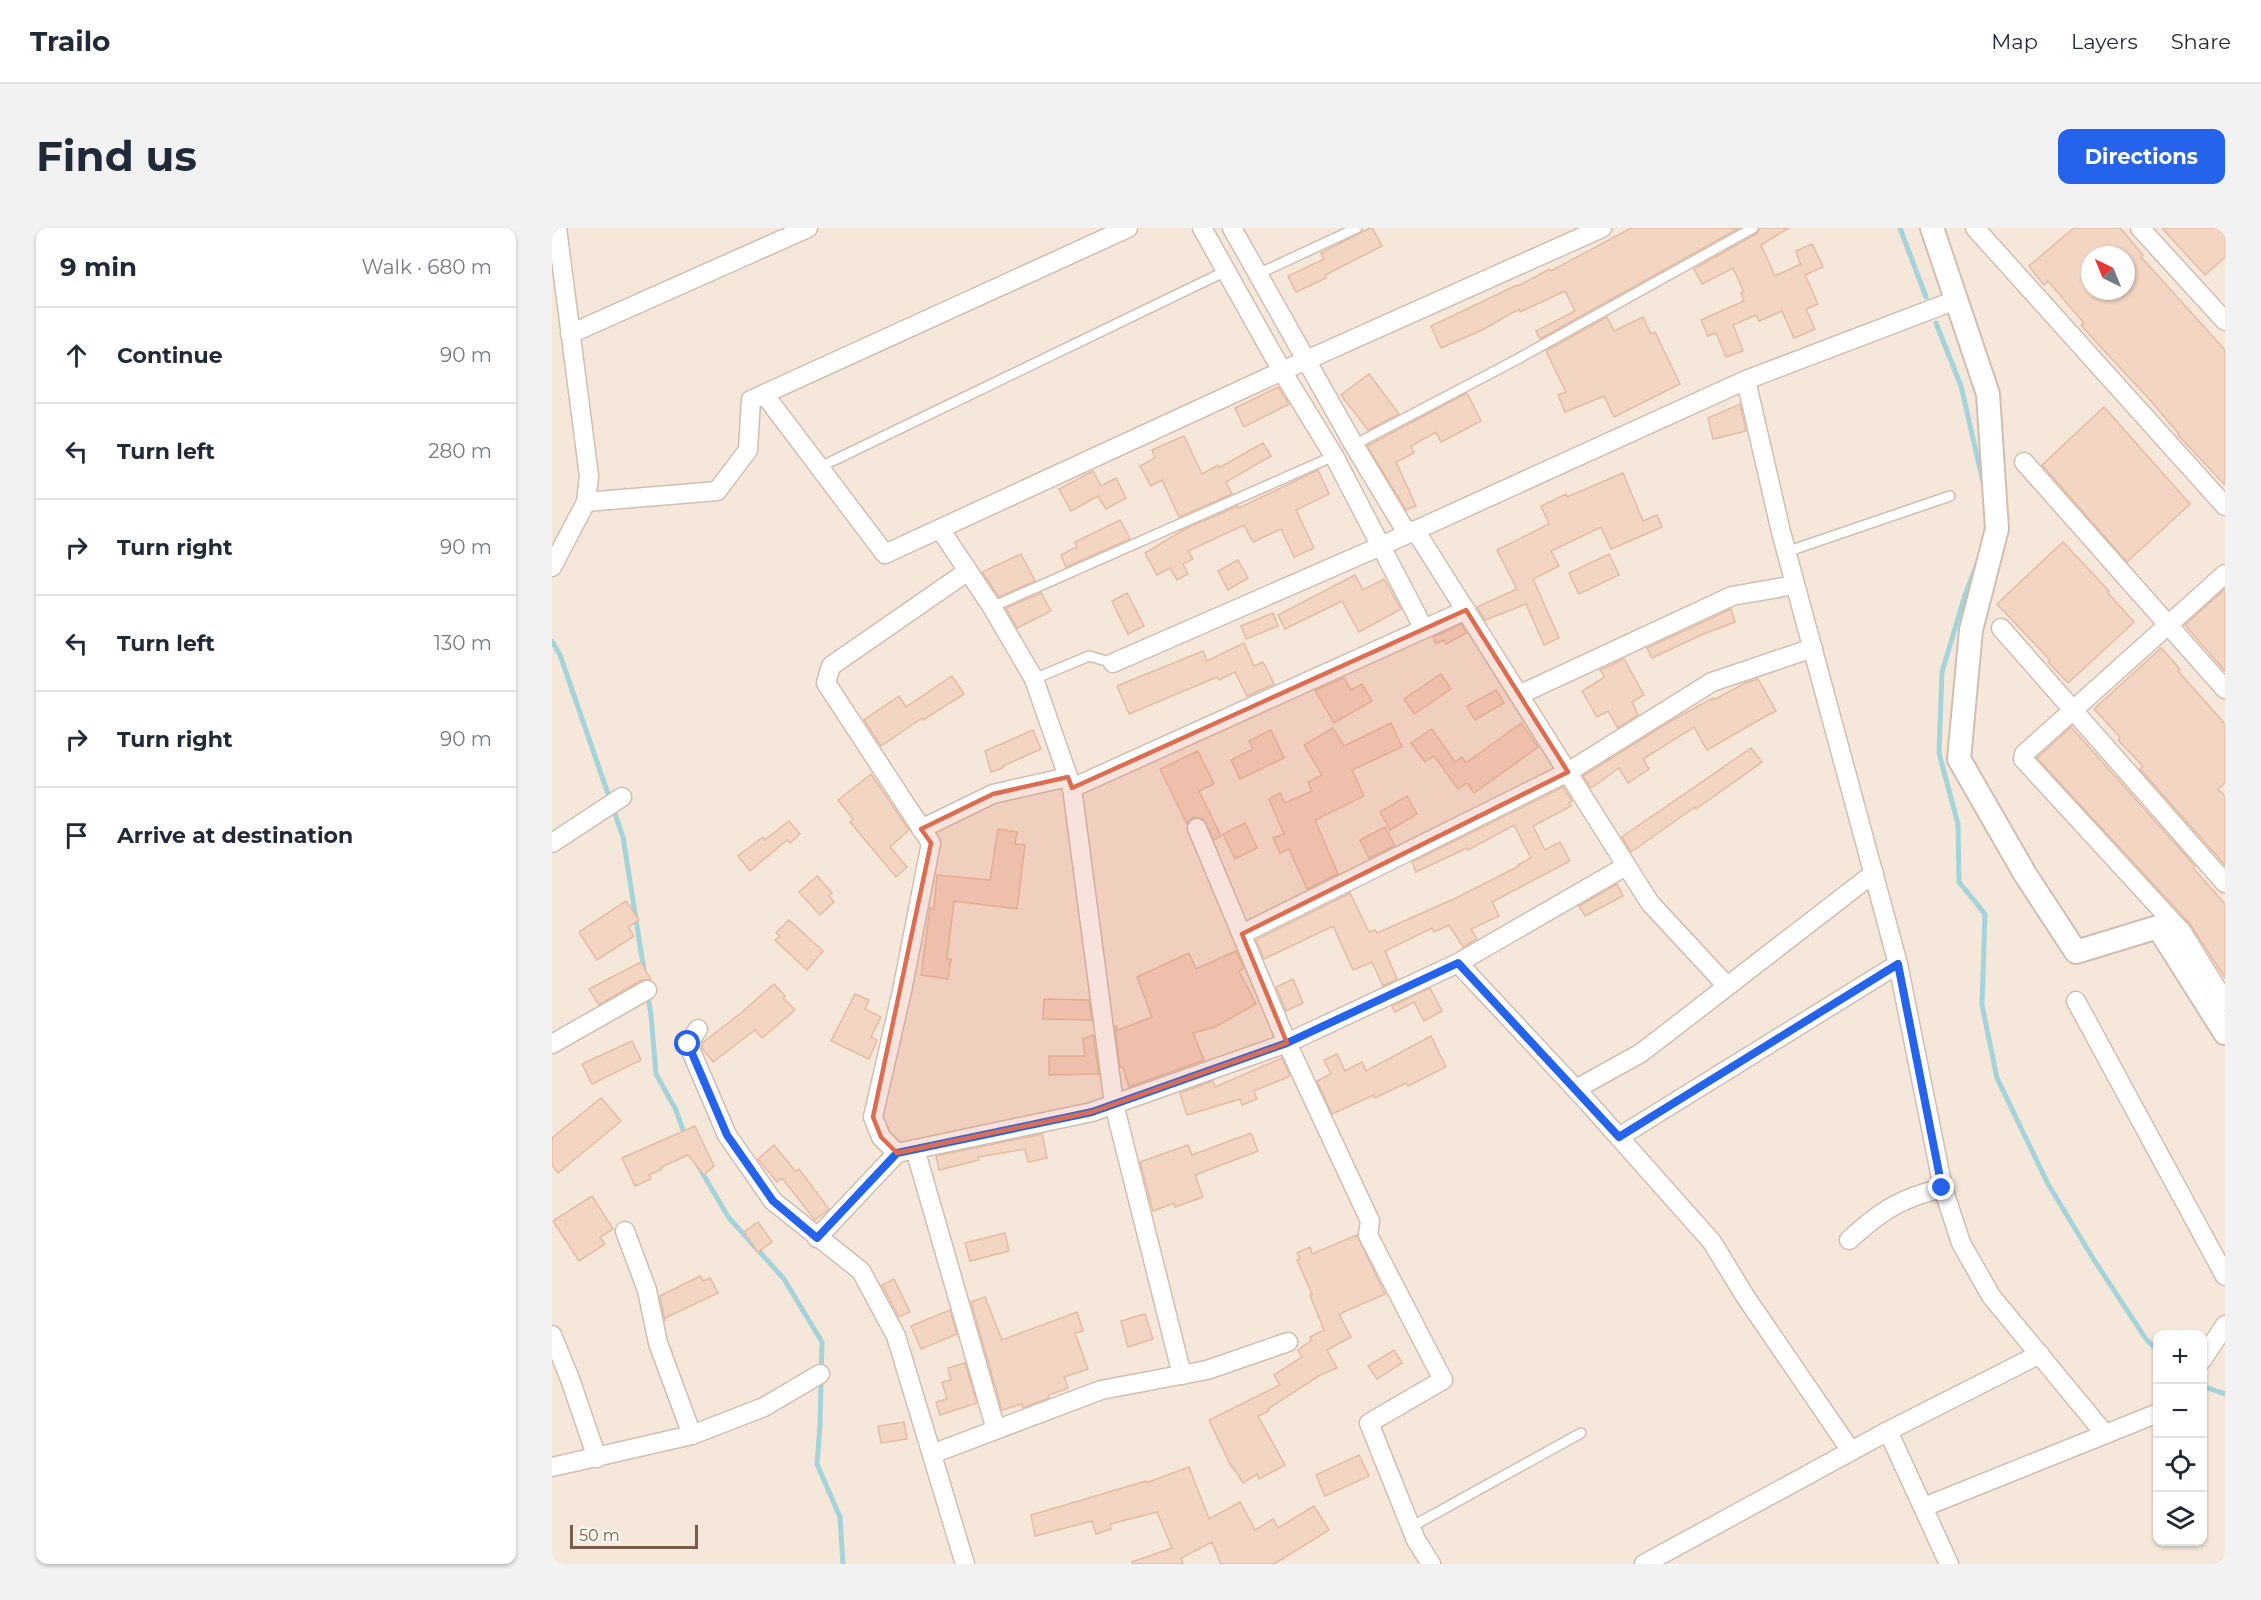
<!DOCTYPE html>
<meta charset="utf-8">
<style>
:root{--surface:#fff;--page:#f2f2f3;--text:#1f2937;--muted:#747a83;--line:#e0e1e3;--accent:#2563eb}
body{margin:0;font-family:Montserrat,sans-serif;background:var(--page);color:var(--text)}
.controls{position:absolute;right:18px;bottom:18px;display:grid;overflow:hidden;border-radius:12px;box-shadow:0 2px 4px #0004}
.controls button{width:54px;height:54px;display:grid;place-items:center;padding:0;border:0;border-bottom:2px solid var(--line);background:var(--surface);color:var(--text);font:30px sans-serif}
.compass{position:absolute;left:1529px;top:18px;width:54px;height:54px;border-radius:50%;background:var(--surface);box-shadow:0 2px 4px #0004;rotate:317deg}
.scale{position:absolute;left:18px;bottom:15px;width:128px;box-sizing:border-box;padding-left:6px;border:3px solid #7a5c4d;border-top:0;font-size:16px;line-height:21px;white-space:nowrap;color:#7a5c4d;-webkit-text-stroke:4px #fffaf3;paint-order:stroke}
.stop{position:absolute;width:18px;height:18px;margin:-14px;border:4px solid #2563eb;border-radius:50%;background:#fff}
.stop.end{background:#2563eb;border-color:#fff;box-shadow:0 2px 6px #0008}
.list{margin:0;padding:0;list-style:none}
h2{display:flex;justify-content:space-between;align-items:center;height:78px;margin:0;padding:0 24px;font-size:26px}
h2 small{font-size:20px;font-weight:400;color:var(--muted)}
.list li{display:grid;grid-template-columns:39px 1fr auto;gap:18px;align-items:center;box-sizing:border-box;height:96px;padding:0 24px;border-top:2px solid var(--line)}
.list b{display:block;font-size:22px;white-space:nowrap}
.list em{font-size:20px;font-style:normal;color:var(--muted)}
.icon{flex:none;width:33px;height:33px;fill:none;stroke:currentColor;stroke-width:2;stroke-linecap:round;stroke-linejoin:round}
.map{position:relative;flex:none;width:1673px;height:1336px;overflow:hidden;border-radius:12px}
header{display:flex;align-items:center;gap:36px;box-sizing:border-box;height:84px;padding:0 30px;background:var(--surface);border-bottom:2px solid var(--line)}
header strong{font-size:28px}
nav{display:flex;gap:33px;margin-inline-start:auto;font-size:21px}
.intro{display:flex;align-items:center;justify-content:space-between;box-sizing:border-box;height:144px;padding:0 36px}
h1{margin:0;font-size:42px}
.button{padding:15px 27px;border-radius:12px;background:var(--accent);color:#fff;font-size:21px;font-weight:700}
main{display:flex;gap:36px;padding:0 36px}
aside{flex:1;background:var(--surface);border-radius:12px;box-shadow:0 2px 4px #0004}
.map>svg:first-child{display:block}
</style>
<header>
<strong>Trailo</strong>
<nav><a>Map</a><a>Layers</a><a>Share</a></nav>
</header>
<div class="intro"><h1>Find us</h1><a class="button">Directions</a></div>
<main>
<aside>
<h2>9 min<small>Walk · 680 m</small></h2>
<ul class="list">
<li><svg class="icon" aria-label="ahead" viewBox="0 0 24 24"><path d="M12 20V5M6 11l6-6 6 6"/></svg><div><b>Continue</b></div><em>90 m</em></li>
<li><svg class="icon" aria-label="left" viewBox="0 0 24 24"><path d="M17 20v-9H6M10 6l-5 5 5 5"/></svg><div><b>Turn left</b></div><em>280 m</em></li>
<li><svg class="icon" aria-label="right" viewBox="0 0 24 24"><path d="M7 20v-9h11M14 6l5 5-5 5"/></svg><div><b>Turn right</b></div><em>90 m</em></li>
<li><svg class="icon" aria-label="left" viewBox="0 0 24 24"><path d="M17 20v-9H6M10 6l-5 5 5 5"/></svg><div><b>Turn left</b></div><em>130 m</em></li>
<li><svg class="icon" aria-label="right" viewBox="0 0 24 24"><path d="M7 20v-9h11M14 6l5 5-5 5"/></svg><div><b>Turn right</b></div><em>90 m</em></li>
<li><svg class="icon" aria-label="arrive" viewBox="0 0 24 24"><path d="M6 21V4h12l-3 4 3 4H6"/></svg><div><b>Arrive at destination</b></div></li>
</ul>
</aside>
<div class="map">
<svg width="1673" height="1336" viewBox="0 0 1673 1336">
<rect width="100%" height="100%" fill="#fdf6ec"/>
<path fill="#f5e8da" fill-rule="evenodd" d="M 0,0 L 1673,0 L 1673,1336 L 0,1336 ZM 1538,27 L 1574,27 L 1574,63 L 1538,63 ZM 1606,1106 L 1650,1106 L 1650,1314 L 1606,1314 Z"/>
<g fill="none" stroke-linecap="round" stroke-linejoin="round">
<g stroke="#a5d3da" stroke-width="5">
<path d="M 1348,0 L 1374,69"/>
<path d="M 1384,95 L 1409,158 L 1431,254"/>
<path d="M 1425,336 L 1413,367 L 1390,444 L 1387,525 L 1406,596 L 1407,654 L 1433,686 L 1430,777 L 1445,850 L 1496,956 L 1542,1032 L 1594,1111 L 1606,1123"/>
<path d="M 0,413 L 8,427 L 71,609 L 99,787 L 104,846 L 124,882 L 133,908"/>
<path d="M 145,936 L 177,990 L 232,1051 L 270,1114 L 268,1197 L 265,1236 L 288,1289 L 291,1336"/>
<path d="M 1650,1158 L 1673,1166"/>
</g>
</g>
<g fill="#f3d5c3" stroke="#e6bba3" stroke-width="1.5" fill-rule="evenodd">
<path d="M 818,0 L 820,0 L 830,18 L 773,47 L 774,50 L 744,64 L 736,48 L 772,31 L 769,25 Z"/>
<path d="M 1079,0 L 1187,0 L 988,111 L 984,103 L 1023,83 L 1013,63 L 968,84 L 967,81 L 930,102 L 889,120 L 879,98 L 965,57 L 966,58 L 998,41 L 999,43 Z"/>
<path d="M 1208,0 L 1237,0 L 1209,17 L 1223,48 L 1249,36 L 1249,38 L 1244,23 L 1260,16 L 1271,39 L 1253,47 L 1266,76 L 1254,81 L 1263,101 L 1242,110 L 1230,83 L 1207,93 L 1204,87 L 1181,97 L 1191,123 L 1174,129 L 1164,105 L 1156,108 L 1149,92 L 1192,73 L 1189,65 L 1192,64 L 1181,40 L 1150,56 L 1142,41 L 1204,6 Z"/>
<path d="M 1522,0 L 1568,0 L 1591,27 L 1589,29 L 1673,122 L 1673,257 L 1626,207 L 1627,206 L 1599,173 L 1545,115 L 1529,97 L 1532,95 L 1496,53 L 1492,57 L 1477,38 ZM 1538,27 L 1574,27 L 1574,63 L 1538,63 Z"/>
<path d="M 1610,0 L 1673,0 L 1673,29 L 1653,47 Z"/>
<path d="M 1055,89 L 1062,103 L 1091,89 L 1099,106 L 1103,104 L 1128,156 L 1062,189 L 1052,168 L 1013,184 L 1006,167 L 1014,164 L 994,123 Z"/>
<path d="M 817,146 L 847,186 L 816,202 L 789,167 Z"/>
<path d="M 726,159 L 737,176 L 692,199 L 683,180 Z"/>
<path d="M 915,165 L 929,193 L 889,214 L 884,204 L 859,218 L 862,225 L 844,234 L 864,278 L 854,282 L 815,218 Z"/>
<path d="M 1188,176 L 1194,203 L 1161,211 L 1156,190 Z"/>
<path d="M 1552,179 L 1638,276 L 1575,334 L 1490,237 Z"/>
<path d="M 632,208 L 650,246 L 666,237 L 667,240 L 711,215 L 719,228 L 674,254 L 680,266 L 627,289 L 610,252 L 599,258 L 588,238 L 603,230 L 600,222 Z"/>
<path d="M 766,242 L 777,266 L 744,282 L 762,320 L 742,329 L 729,301 L 701,314 L 692,297 L 636,323 L 641,331 L 631,336 L 636,346 L 625,352 L 618,340 L 605,347 L 593,325 L 633,301 L 686,278 L 687,280 Z"/>
<path d="M 541,243 L 549,258 L 564,250 L 574,270 L 554,281 L 546,268 L 519,283 L 507,261 Z"/>
<path d="M 1071,245 L 1091,293 L 1105,287 L 1110,299 L 1059,321 L 1049,299 L 999,323 L 1007,338 L 981,351 L 1007,410 L 992,417 L 974,376 L 933,392 L 925,379 L 965,361 L 945,322 L 997,296 L 989,278 L 1014,266 L 1015,269 Z"/>
<path d="M 568,292 L 578,311 L 514,339 L 509,327 L 525,319 L 523,314 Z"/>
<path d="M 1511,314 L 1557,363 L 1555,364 L 1582,394 L 1516,455 L 1496,434 L 1498,432 L 1445,376 Z"/>
<path d="M 469,326 L 483,353 L 447,369 L 430,344 Z"/>
<path d="M 1057,326 L 1067,347 L 1027,366 L 1017,345 Z"/>
<path d="M 686,332 L 696,350 L 676,362 L 666,343 Z"/>
<path d="M 803,347 L 811,362 L 832,351 L 849,381 L 807,404 L 790,373 L 733,401 L 726,387 Z"/>
<path d="M 1673,361 L 1673,443 L 1633,397 Z"/>
<path d="M 489,365 L 499,383 L 465,400 L 454,380 Z"/>
<path d="M 575,365 L 592,398 L 576,406 L 560,373 Z"/>
<path d="M 1179,381 L 1183,394 L 1149,407 L 1100,430 L 1095,420 Z"/>
<path d="M 721,385 L 726,398 L 694,411 L 689,398 Z"/>
<path d="M 909,396 L 914,405 L 894,416 L 891,412 L 884,416 L 881,409 Z"/>
<path d="M 692,415 L 702,438 L 711,434 L 722,456 L 695,468 L 683,444 L 667,452 L 665,449 L 577,486 L 565,458 L 651,423 L 655,433 Z"/>
<path d="M 1609,420 L 1628,441 L 1626,443 L 1673,496 L 1673,555 L 1666,561 L 1673,568 L 1673,637 L 1588,541 L 1591,538 L 1566,512 L 1568,509 L 1542,481 Z"/>
<path d="M 1072,431 L 1092,467 L 1080,474 L 1086,487 L 1066,500 L 1056,483 L 1045,489 L 1030,463 L 1053,449 L 1048,442 Z"/>
<path d="M 889,446 L 899,461 L 862,486 L 852,471 Z"/>
<path d="M 400,448 L 412,466 L 371,492 L 370,490 L 329,518 L 312,492 L 347,468 L 354,479 Z"/>
<path d="M 792,450 L 799,462 L 810,456 L 820,473 L 782,495 L 763,462 Z"/>
<path d="M 1206,451 L 1224,483 L 1214,488 L 1155,522 L 1142,499 L 1091,531 L 1097,541 L 1076,555 L 1067,540 L 1039,560 L 1031,548 L 1117,494 L 1161,470 L 1162,472 L 1193,455 Z"/>
<path d="M 944,462 L 952,475 L 923,492 L 915,478 Z"/>
<path d="M 839,495 L 850,519 L 800,542 L 812,568 L 763,592 L 786,646 L 755,661 L 737,621 L 728,625 L 721,610 L 732,606 L 717,571 L 728,565 L 733,575 L 760,563 L 756,554 L 770,547 L 752,517 L 781,500 L 792,518 Z"/>
<path d="M 969,495 L 986,519 L 922,565 L 915,555 L 906,561 L 882,528 L 873,534 L 859,515 L 880,501 L 903,534 L 910,529 L 914,535 Z"/>
<path d="M 1519,499 L 1643,638 L 1641,640 L 1673,676 L 1673,750 L 1638,696 L 1485,530 Z"/>
<path d="M 481,502 L 489,521 L 451,538 L 451,540 L 439,544 L 433,523 Z"/>
<path d="M 719,502 L 732,530 L 688,551 L 679,532 L 701,521 L 697,513 Z"/>
<path d="M 1199,520 L 1210,534 L 1144,581 L 1143,579 L 1079,624 L 1070,609 Z"/>
<path d="M 646,523 L 662,556 L 647,563 L 669,608 L 662,612 L 651,591 L 641,589 L 635,596 L 608,541 Z"/>
<path d="M 319,546 L 357,602 L 338,619 L 355,639 L 344,649 L 298,594 L 301,591 L 286,572 Z"/>
<path d="M 1011,559 L 1020,573 L 1017,575 L 1019,578 L 981,598 L 993,622 L 1008,614 L 1018,633 L 940,674 L 947,688 L 919,701 L 925,711 L 911,719 L 897,697 L 882,704 L 880,700 L 833,723 L 845,751 L 831,758 L 820,734 L 801,742 L 781,698 L 712,731 L 704,712 L 798,665 L 817,704 L 823,702 L 825,705 L 904,670 L 967,638 L 966,637 L 979,630 L 962,597 L 916,622 L 915,620 L 864,644 L 860,634 Z"/>
<path d="M 855,568 L 865,586 L 838,602 L 828,584 Z"/>
<path d="M 237,593 L 248,606 L 238,615 L 235,612 L 198,643 L 186,628 L 211,609 L 213,612 Z"/>
<path d="M 693,595 L 705,620 L 683,631 L 671,606 Z"/>
<path d="M 833,599 L 843,618 L 817,630 L 808,612 Z"/>
<path d="M 446,601 L 465,604 L 463,616 L 473,617 L 465,681 L 402,673 L 395,731 L 399,731 L 396,751 L 369,747 L 378,680 L 382,681 L 385,647 L 438,652 Z"/>
<path d="M 265,648 L 280,665 L 277,668 L 282,674 L 268,687 L 247,664 Z"/>
<path d="M 1065,656 L 1071,668 L 1033,688 L 1027,678 Z"/>
<path d="M 74,673 L 87,692 L 76,699 L 82,708 L 45,732 L 27,704 Z"/>
<path d="M 237,692 L 271,723 L 255,742 L 223,712 L 228,708 L 224,705 Z"/>
<path d="M 684,723 L 692,740 L 687,743 L 704,776 L 663,799 L 641,805 L 652,832 L 577,859 L 571,839 L 568,840 L 563,799 L 565,798 L 566,802 L 600,789 L 585,749 L 637,725 L 644,741 Z"/>
<path d="M 89,734 L 99,752 L 89,752 L 47,777 L 37,761 Z"/>
<path d="M 741,751 L 751,775 L 734,783 L 724,759 Z"/>
<path d="M 222,756 L 233,768 L 231,770 L 243,782 L 210,810 L 203,802 L 161,834 L 150,820 L 150,815 L 189,785 Z"/>
<path d="M 878,760 L 890,783 L 872,793 L 862,774 L 843,784 L 840,778 Z"/>
<path d="M 303,766 L 317,772 L 313,781 L 329,789 L 319,809 L 325,812 L 317,831 L 279,813 Z"/>
<path d="M 492,771 L 537,772 L 540,792 L 491,791 Z"/>
<path d="M 541,807 L 547,846 L 497,847 L 497,828 L 533,828 L 531,811 Z"/>
<path d="M 879,808 L 894,839 L 856,858 L 854,855 L 823,870 L 822,867 L 780,886 L 765,853 L 779,846 L 772,832 L 785,826 L 793,843 L 810,834 L 814,843 Z"/>
<path d="M 80,813 L 89,832 L 40,856 L 30,836 Z"/>
<path d="M 730,830 L 738,848 L 702,863 L 705,871 L 690,877 L 688,871 L 635,887 L 628,865 L 661,853 L 663,859 Z"/>
<path d="M 49,870 L 69,893 L 6,945 L 0,937 L 0,910 Z"/>
<path d="M 143,898 L 162,938 L 152,947 L 136,927 L 109,939 L 110,941 L 97,947 L 99,951 L 83,958 L 70,930 Z"/>
<path d="M 699,905 L 706,923 L 643,947 L 651,969 L 623,979 L 622,975 L 601,983 L 588,934 L 636,917 L 640,927 Z"/>
<path d="M 490,906 L 495,930 L 476,934 L 473,921 L 426,929 L 427,932 L 387,942 L 384,928 Z"/>
<path d="M 222,917 L 244,944 L 247,941 L 277,981 L 263,992 L 230,950 L 225,954 L 206,931 Z"/>
<path d="M 40,968 L 61,1001 L 48,1009 L 53,1016 L 27,1033 L 1,993 Z"/>
<path d="M 206,994 L 220,1014 L 206,1024 L 192,1004 Z"/>
<path d="M 453,1005 L 457,1023 L 418,1033 L 413,1015 Z"/>
<path d="M 805,1007 L 833,1066 L 787,1086 L 799,1109 L 775,1122 L 785,1140 L 768,1147 L 716,1181 L 717,1183 L 706,1188 L 733,1237 L 707,1251 L 705,1246 L 691,1255 L 681,1239 L 680,1240 L 657,1192 L 728,1157 L 722,1147 L 750,1129 L 746,1122 L 760,1112 L 758,1109 L 772,1102 L 758,1067 L 760,1066 L 745,1032 L 748,1031 L 745,1025 L 758,1019 L 760,1026 Z"/>
<path d="M 148,1048 L 151,1053 L 158,1050 L 166,1065 L 113,1090 L 113,1093 L 108,1068 Z"/>
<path d="M 342,1051 L 358,1084 L 347,1089 L 330,1057 Z"/>
<path d="M 433,1069 L 450,1112 L 525,1084 L 531,1103 L 523,1105 L 536,1141 L 512,1149 L 516,1160 L 497,1167 L 497,1170 L 471,1180 L 470,1176 L 450,1182 L 419,1074 Z"/>
<path d="M 398,1082 L 405,1106 L 369,1121 L 359,1098 Z"/>
<path d="M 593,1086 L 601,1111 L 576,1119 L 569,1093 Z"/>
<path d="M 842,1122 L 850,1135 L 825,1151 L 816,1138 Z"/>
<path d="M 413,1135 L 425,1175 L 388,1187 L 384,1174 L 395,1171 L 390,1154 L 399,1152 L 396,1140 Z"/>
<path d="M 352,1194 L 355,1211 L 329,1215 L 326,1198 Z"/>
<path d="M 807,1227 L 817,1248 L 773,1268 L 764,1247 Z"/>
<path d="M 637,1239 L 657,1291 L 688,1274 L 703,1302 L 721,1291 L 726,1300 L 762,1278 L 777,1302 L 722,1336 L 669,1336 L 660,1314 L 629,1330 L 631,1336 L 581,1336 L 580,1334 L 620,1320 L 605,1284 L 558,1296 L 559,1301 L 544,1306 L 540,1293 L 483,1308 L 479,1287 L 594,1253 L 594,1255 Z"/>
</g>
<g fill="none" stroke-linecap="round" stroke-linejoin="round">
<defs>
<g id="service">
<path d="M 706,46 L 805,0"/>
<path d="M 802,217 L 962,133 L 1201,0"/>
<path d="M 268,239 L 674,43"/>
<path d="M 1234,324 L 1398,268"/>
<path d="M 440,379 L 782,228"/>
<path d="M 482,451 L 537,428 L 561,435"/>
<path d="M 859,1299 L 1029,1205"/>
</g>
<g id="minor">
<path d="M 650,0 L 730,143 L 782,228 L 872,401"/>
<path d="M 680,0 L 802,217 L 855,305"/>
<path d="M 1423,0 L 1673,278"/>
<path d="M 1588,0 L 1673,93"/>
<path d="M 18,106 L 256,0"/>
<path d="M 1194,152 L 1229,304 L 1346,736 L 1391,960 L 1409,1015 L 1439,1068 L 1553,1206"/>
<path d="M 212,166 L 333,326 L 730,143 L 1050,0"/>
<path d="M 1472,234 L 1673,461"/>
<path d="M 34,274 L 165,263 L 196,222 L 199,172 L 576,0"/>
<path d="M 388,301 L 440,379 L 482,451 L 520,560"/>
<path d="M 863,302 L 1098,675 L 1175,758"/>
<path d="M 0,339 L 34,274 L 37,248 L 5,0"/>
<path d="M 1673,346 L 1472,526 L 1471,531 L 1630,704 L 1673,774"/>
<path d="M 1449,400 L 1673,655"/>
<path d="M 561,435 L 829,318 L 1194,152 L 1404,72"/>
<path d="M 967,467 L 1180,368 L 1243,357"/>
<path d="M 645,600 L 735,815 L 818,993 L 816,1007 L 891,1152 L 817,1195 L 864,1312 L 879,1336"/>
<path d="M 369,601 L 441,566 L 516,549"/>
<path d="M 0,615 L 70,569"/>
<path d="M 690,706 L 1016,544 L 1160,454 L 1261,420"/>
<path d="M 906,735 L 1033,871 L 1160,1014 L 1193,1068 L 1299,1223"/>
<path d="M 1524,773 L 1673,1048"/>
<path d="M 146,801 L 136,816 L 175,907 L 221,973 L 309,1043 L 344,1108 L 413,1336"/>
<path d="M 0,816 L 95,762"/>
<path d="M 1024,861 L 1089,825 L 1322,645"/>
<path d="M 1067,909 L 1346,736"/>
<path d="M 363,921 L 444,1202"/>
<path d="M 345,925 L 329,909 L 321,889 L 350,763 L 379,615 L 274,455 L 279,438 L 416,343"/>
<path d="M 73,1003 L 95,1062 L 106,1115 L 140,1207"/>
<path d="M 265,1010 L 345,925 L 540,884 L 735,815 L 906,735 L 1074,638"/>
<path d="M 1297,1012 C 1329,983 1348,970 1391,960"/>
<path d="M 0,1107 L 18,1151 L 45,1230"/>
<path d="M 1650,1132 L 1673,1097"/>
<path d="M 630,1147 L 562,876 L 520,560 L 914,382"/>
<path d="M 1336,1203 L 1397,1336"/>
<path d="M 380,1226 L 549,1162 L 655,1142 L 736,1114"/>
<path d="M 0,1239 L 140,1207 L 212,1179 L 268,1146"/>
<path d="M 1372,1279 L 1606,1185"/>
<path d="M 1092,1336 L 1336,1203 L 1488,1126"/>
</g>
<path id="tertiary" d="M 1380,0 L 1436,166 L 1445,301 L 1419,402 L 1407,531 L 1473,646 L 1524,724 L 1606,699 L 1673,805"/>
</defs>
<use href="#service" stroke="#d1beb0" stroke-width="12"/>
<use href="#minor" stroke="#d1beb0" stroke-width="21"/>
<use href="#tertiary" stroke="#d1beb0" stroke-width="26"/>
<use href="#service" stroke="#fff" stroke-width="9"/>
<use href="#minor" stroke="#fff" stroke-width="18"/>
<use href="#tertiary" stroke="#fff" stroke-width="22"/>
</g>
<g fill="none" stroke-linecap="round" stroke-linejoin="round">
<path stroke="#2563eb" stroke-width="8" d="M 136,816 L 175,907 L 221,973 L 265,1010 L 345,925 L 540,884 L 735,815 L 906,735 L 1067,909 L 1346,736 L 1390,960"/>
</g>
<path fill="#dc6d51" fill-opacity="0.2" stroke="#dc6d51" stroke-width="4.5" stroke-linejoin="round" d="M 914,382 L 1016,544 L 690,706 L 735,815 L 540,884 L 345,925 L 329,909 L 321,889 L 379,615 L 369,601 L 441,566 L 516,549 L 520,560 Z"/>
</svg>
<div class="controls">
<button>+</button>
<button>−</button>
<button><svg class="icon" aria-label="locate" viewBox="0 0 24 24"><circle cx="12" cy="12" r="6"/><path d="M12 2v4M12 18v4M2 12h4M18 12h4"/></svg></button>
<button><svg class="icon" aria-label="layers" viewBox="0 0 24 24"><path d="M12 4l9 5-9 5-9-5zM3 14l9 5 9-5"/></svg></button>
</div>
<svg class="compass" viewBox="-18 -18 36 36"><path d="M0-13l5 13h-10z" fill="#e53935"/><path d="M0 13l5-13h-10z" fill="#747a83"/></svg>
<div class="scale">50 m</div>
<div class="stop" style="left:136px;top:816px"></div>
<div class="stop end" style="left:1390px;top:960px"></div>
</div>
</main>
